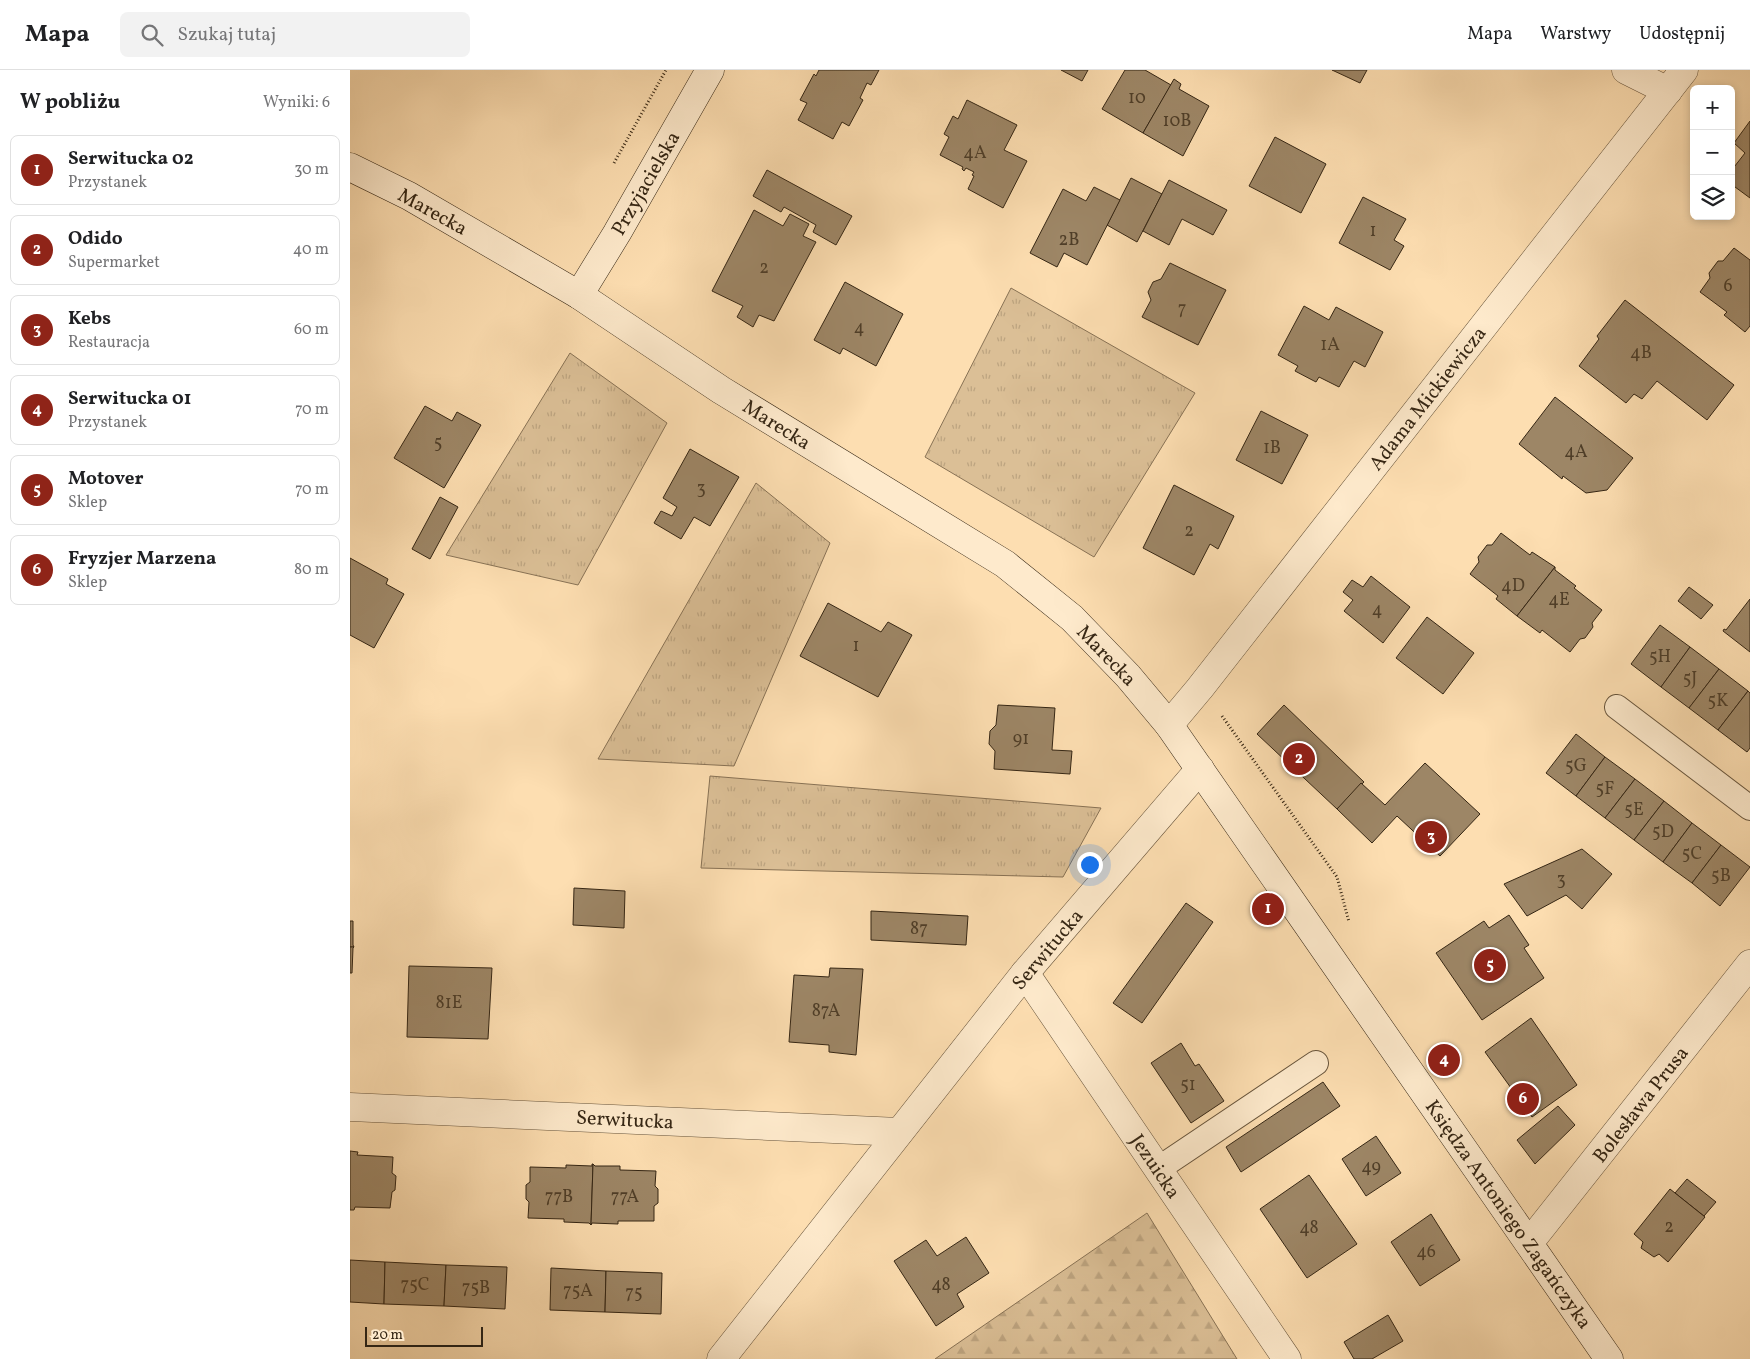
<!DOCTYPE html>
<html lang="pl">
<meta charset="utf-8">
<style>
:root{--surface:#fff;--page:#f2f2f2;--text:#202124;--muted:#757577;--line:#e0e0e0;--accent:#8f2418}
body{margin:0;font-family:Vollkorn,serif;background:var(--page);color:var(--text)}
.controls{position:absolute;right:15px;top:15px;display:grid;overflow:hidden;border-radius:8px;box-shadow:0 2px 8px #0003}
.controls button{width:45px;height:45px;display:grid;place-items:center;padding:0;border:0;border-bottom:1px solid var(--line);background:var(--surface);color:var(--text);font:25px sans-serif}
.scale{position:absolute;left:15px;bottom:12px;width:118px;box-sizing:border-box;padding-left:5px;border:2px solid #352614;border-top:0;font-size:14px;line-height:18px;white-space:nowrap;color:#352614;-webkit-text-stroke:4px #feeacc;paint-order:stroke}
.you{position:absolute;left:739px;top:794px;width:18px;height:18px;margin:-12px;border:4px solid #fff;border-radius:50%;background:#1a73e8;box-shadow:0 0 0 8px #1a73e833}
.badge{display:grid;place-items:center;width:32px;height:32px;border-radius:50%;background:var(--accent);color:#fff;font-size:16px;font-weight:700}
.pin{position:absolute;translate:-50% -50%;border:2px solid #fff;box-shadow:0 1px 5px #0006}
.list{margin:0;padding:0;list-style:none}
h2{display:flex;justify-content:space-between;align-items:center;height:65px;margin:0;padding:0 20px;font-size:21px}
h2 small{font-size:16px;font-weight:400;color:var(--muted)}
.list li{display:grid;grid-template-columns:32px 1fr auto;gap:15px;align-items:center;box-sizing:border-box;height:70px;margin:0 10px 10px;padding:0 10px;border:1px solid var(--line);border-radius:8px}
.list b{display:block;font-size:19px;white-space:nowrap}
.list p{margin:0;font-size:16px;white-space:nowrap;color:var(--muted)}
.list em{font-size:16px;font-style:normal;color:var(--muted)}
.icon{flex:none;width:28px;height:28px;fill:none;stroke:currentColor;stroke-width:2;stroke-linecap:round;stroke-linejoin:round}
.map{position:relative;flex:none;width:1400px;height:1289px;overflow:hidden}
header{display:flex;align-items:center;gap:30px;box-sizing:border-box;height:70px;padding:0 25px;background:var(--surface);border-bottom:1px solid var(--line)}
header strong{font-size:24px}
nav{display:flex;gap:28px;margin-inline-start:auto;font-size:18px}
.search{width:350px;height:45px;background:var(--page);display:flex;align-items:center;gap:12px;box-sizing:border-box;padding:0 18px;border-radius:8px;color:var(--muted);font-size:19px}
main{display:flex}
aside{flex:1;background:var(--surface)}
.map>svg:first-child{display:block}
</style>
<header>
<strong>Mapa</strong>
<div class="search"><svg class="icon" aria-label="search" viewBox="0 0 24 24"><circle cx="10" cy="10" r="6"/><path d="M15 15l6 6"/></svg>Szukaj tutaj</div>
<nav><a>Mapa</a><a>Warstwy</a><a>Udostępnij</a></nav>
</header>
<main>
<aside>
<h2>W pobliżu<small>Wyniki: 6</small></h2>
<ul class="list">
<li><span class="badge">1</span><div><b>Serwitucka 02</b><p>Przystanek</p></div><em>30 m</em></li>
<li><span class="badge">2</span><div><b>Odido</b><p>Supermarket</p></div><em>40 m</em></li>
<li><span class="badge">3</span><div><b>Kebs</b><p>Restauracja</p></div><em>60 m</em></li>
<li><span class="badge">4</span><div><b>Serwitucka 01</b><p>Przystanek</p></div><em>70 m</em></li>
<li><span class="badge">5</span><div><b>Motover</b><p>Sklep</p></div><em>70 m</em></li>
<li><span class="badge">6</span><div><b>Fryzjer Marzena</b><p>Sklep</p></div><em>80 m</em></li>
</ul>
</aside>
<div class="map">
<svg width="1400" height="1289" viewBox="0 0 1400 1289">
<defs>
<pattern id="grass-tufts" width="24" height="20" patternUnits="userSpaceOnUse" patternTransform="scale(1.25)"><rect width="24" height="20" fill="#dbbf96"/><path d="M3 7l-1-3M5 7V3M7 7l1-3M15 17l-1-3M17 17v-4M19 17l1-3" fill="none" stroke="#bda480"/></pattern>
<pattern id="forest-firs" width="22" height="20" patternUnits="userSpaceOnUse" patternTransform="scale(1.25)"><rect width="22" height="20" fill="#dbbf96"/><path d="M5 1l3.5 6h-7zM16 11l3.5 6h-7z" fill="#bda480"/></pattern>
</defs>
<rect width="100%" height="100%" fill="#fddeb1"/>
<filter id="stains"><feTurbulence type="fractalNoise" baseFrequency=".004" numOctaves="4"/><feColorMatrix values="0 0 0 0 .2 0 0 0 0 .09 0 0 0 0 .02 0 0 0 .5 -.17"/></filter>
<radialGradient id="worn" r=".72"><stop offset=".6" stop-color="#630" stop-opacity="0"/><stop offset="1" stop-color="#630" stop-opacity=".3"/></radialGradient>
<g fill="url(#grass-tufts)" stroke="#887255">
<path d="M 661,218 L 845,323 L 744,487 L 575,387 Z"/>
<path d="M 220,283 L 317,353 L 228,515 L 96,485 Z"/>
<path d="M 406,413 L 480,473 L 384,696 L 248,689 Z"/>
<path d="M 360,706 L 751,738 L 713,807 L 351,798 Z"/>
</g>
<path fill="url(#forest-firs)" stroke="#887255" d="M 797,1143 L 887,1289 L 585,1289 Z"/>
<g fill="#9d8666" stroke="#352614">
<path d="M 469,0 L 529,0 L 521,15 L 517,13 L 510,28 L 513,30 L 499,56 L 492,52 L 483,69 L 448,50 L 457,33 L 450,30 L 464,4 L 466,6 Z"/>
<path d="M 711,0 L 738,0 L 732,11 Z"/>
<path d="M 775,0 L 795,0 L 821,15 L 793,63 L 752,39 Z"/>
<path d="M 982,0 L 1017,0 L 1010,13 Z"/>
<path d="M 824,9 L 831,14 L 829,19 L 859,36 L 833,86 L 793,63 Z"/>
<path d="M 617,30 L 667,55 L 654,80 L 677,91 L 653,138 L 618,119 L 624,106 L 622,105 L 624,102 L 616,98 L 614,101 L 612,99 L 613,97 L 590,85 L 599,67 L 594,64 L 603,46 L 608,49 Z"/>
<path d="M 1400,51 L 1400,128 L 1381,114 L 1381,101 L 1395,83 L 1384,73 Z"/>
<path d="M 925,67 L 976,94 L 951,143 L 899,116 Z"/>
<path d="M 417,100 L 502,146 L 486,175 L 463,162 L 466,155 L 434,137 L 431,142 L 403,126 Z"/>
<path d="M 781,108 L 812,124 L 787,172 L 757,155 Z"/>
<path d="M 819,110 L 877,140 L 863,165 L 832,149 L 819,175 L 793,161 Z"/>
<path d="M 744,117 L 770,130 L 737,195 L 714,183 L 707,197 L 680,183 L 713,119 L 736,131 Z"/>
<path d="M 1013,127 L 1056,149 L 1044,170 L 1054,176 L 1040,200 L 989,173 Z"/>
<path d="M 404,140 L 433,156 L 440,144 L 459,154 L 453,166 L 466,172 L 424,251 L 409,245 L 403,257 L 387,247 L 393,236 L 362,221 Z"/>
<path d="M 1384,178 L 1400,190 L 1400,256 L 1395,262 L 1374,245 L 1377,242 L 1350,222 L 1360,208 L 1359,203 L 1368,191 L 1373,191 Z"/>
<path d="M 820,193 L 876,220 L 848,275 L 792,247 L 801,230 L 798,222 L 803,212 L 811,209 Z"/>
<path d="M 495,212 L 553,244 L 526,296 L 493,278 L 490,284 L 464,270 Z"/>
<path d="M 1275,230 L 1384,315 L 1357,350 L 1307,311 L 1292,329 L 1284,324 L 1276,333 L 1229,296 L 1249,269 L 1247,266 Z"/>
<path d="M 954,236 L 979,250 L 986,237 L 1033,262 L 1015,297 L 1004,291 L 989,317 L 969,307 L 966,312 L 945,301 L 948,296 L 928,285 Z"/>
<path d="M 1205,327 L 1283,388 L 1257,420 L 1236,423 L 1213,406 L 1212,409 L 1169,374 Z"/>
<path d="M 75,336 L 102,351 L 107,342 L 131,355 L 94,418 L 44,388 Z"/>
<path d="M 911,341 L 958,365 L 932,414 L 886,390 Z"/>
<path d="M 340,379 L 389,407 L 360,456 L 344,447 L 331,469 L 304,453 L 311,441 L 322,446 L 327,437 L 313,428 Z"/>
<path d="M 824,415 L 884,446 L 868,479 L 860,474 L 844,505 L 793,478 Z"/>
<path d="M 90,427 L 108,437 L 80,489 L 62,479 Z"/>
<path d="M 1151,463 L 1180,485 L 1182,482 L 1205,497 L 1167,546 L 1146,529 L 1148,526 L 1120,504 L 1129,492 L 1128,487 L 1137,475 L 1142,475 Z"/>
<path d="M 0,488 L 38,509 L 36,514 L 54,524 L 24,578 L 0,565 Z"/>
<path d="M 1205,497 L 1205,500 L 1226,516 L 1224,518 L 1252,540 L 1242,553 L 1243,557 L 1235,568 L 1230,569 L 1220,582 L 1192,560 L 1190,563 L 1167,546 Z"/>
<path d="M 1021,506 L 1060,537 L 1033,573 L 994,541 L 1003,530 L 993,522 L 1002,510 L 1013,517 Z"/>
<path d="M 1339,517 L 1363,535 L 1351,549 L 1328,531 Z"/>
<path d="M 1400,529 L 1400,582 L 1373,561 L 1374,559 L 1376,560 Z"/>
<path d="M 478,533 L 531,562 L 538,552 L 562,565 L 528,627 L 450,586 Z"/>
<path d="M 1077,547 L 1124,583 L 1093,624 L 1046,588 Z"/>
<path d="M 1310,555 L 1340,577 L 1311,617 L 1281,594 Z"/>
<path d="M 1340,577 L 1369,599 L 1339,638 L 1311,617 Z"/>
<path d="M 1369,599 L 1398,621 L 1368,660 L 1339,638 Z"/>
<path d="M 1398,621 L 1400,623 L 1400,678 L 1397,682 L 1368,660 Z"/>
<path d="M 648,635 L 705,638 L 702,680 L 722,681 L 720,704 L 644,699 L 645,681 L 639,674 L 640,661 L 646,655 Z"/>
<path d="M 934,635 L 1014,712 L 987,739 L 907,664 Z"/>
<path d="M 1226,664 L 1255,687 L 1226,726 L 1196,703 Z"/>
<path d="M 1255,687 L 1285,709 L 1255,748 L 1226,726 Z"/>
<path d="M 1075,693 L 1130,744 L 1090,786 L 1047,746 L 1022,773 L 987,739 L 1011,713 L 1035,735 Z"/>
<path d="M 1285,709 L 1314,731 L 1284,770 L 1255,748 Z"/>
<path d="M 1314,731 L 1342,753 L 1313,792 L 1284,770 Z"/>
<path d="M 1342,753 L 1371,775 L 1342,813 L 1313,792 Z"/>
<path d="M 1371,775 L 1400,797 L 1370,836 L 1342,813 Z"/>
<path d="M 1232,779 L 1262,804 L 1232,839 L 1216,825 L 1177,846 L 1154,814 Z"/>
<path d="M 224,818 L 275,821 L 274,858 L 223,855 Z"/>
<path d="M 836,833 L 863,852 L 792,953 L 763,933 Z"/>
<path d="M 521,841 L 618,846 L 616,875 L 521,870 Z"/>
<path d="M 1159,845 L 1179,875 L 1174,878 L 1194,908 L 1132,950 L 1086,883 L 1134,851 L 1139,858 Z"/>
<path d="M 0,851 L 3,851 L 3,875 L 4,877 L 0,877 Z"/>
<path d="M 0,877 L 4,877 L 3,878 L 2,903 L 0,903 Z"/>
<path d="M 59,896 L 142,898 L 138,969 L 57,967 Z"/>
<path d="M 480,898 L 513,899 L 506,985 L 479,982 L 479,975 L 439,972 L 444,905 L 479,907 Z"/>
<path d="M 1181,948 L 1227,1015 L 1182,1047 L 1135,982 Z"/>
<path d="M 831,973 L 845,996 L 849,994 L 874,1031 L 841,1053 L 801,993 Z"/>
<path d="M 973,1012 L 990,1036 L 891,1102 L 876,1077 Z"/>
<path d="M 1208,1036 L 1225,1055 L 1185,1094 L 1167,1070 Z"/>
<path d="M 1026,1066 L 1051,1103 L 1016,1126 L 992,1089 Z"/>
<path d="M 0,1081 L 8,1082 L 7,1085 L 43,1087 L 42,1103 L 46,1106 L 45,1120 L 42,1122 L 40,1138 L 5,1137 L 4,1140 L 0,1140 Z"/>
<path d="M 242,1094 L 243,1094 L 241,1155 L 239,1153 L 214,1152 L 214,1149 L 178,1148 L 179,1132 L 176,1129 L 176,1115 L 180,1112 L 180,1097 L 216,1098 L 216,1095 L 242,1096 Z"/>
<path d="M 243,1094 L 245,1096 L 270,1096 L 270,1100 L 306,1101 L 305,1116 L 308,1119 L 308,1133 L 304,1136 L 304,1151 L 268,1151 L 268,1154 L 242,1153 L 241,1155 Z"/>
<path d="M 959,1105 L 1007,1174 L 957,1208 L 910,1139 Z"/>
<path d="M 1337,1109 L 1366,1132 L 1354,1146 L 1325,1123 Z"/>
<path d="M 1320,1119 L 1355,1147 L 1318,1192 L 1309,1184 L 1304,1187 L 1291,1178 L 1293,1172 L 1284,1164 Z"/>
<path d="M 1081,1144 L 1110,1190 L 1070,1216 L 1041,1172 Z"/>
<path d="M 616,1167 L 639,1203 L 607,1224 L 614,1237 L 586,1256 L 544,1191 L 576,1170 L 587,1186 Z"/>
<path d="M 0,1190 L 35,1192 L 34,1234 L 0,1232 Z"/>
<path d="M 35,1192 L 96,1195 L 94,1236 L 34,1234 Z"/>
<path d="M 96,1195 L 157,1197 L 155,1239 L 94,1236 Z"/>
<path d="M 201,1198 L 256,1201 L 255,1242 L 200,1240 Z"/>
<path d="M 256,1201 L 312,1203 L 311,1244 L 255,1242 Z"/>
<path d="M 1038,1245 L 1053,1271 L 1022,1289 L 1004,1289 L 994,1272 Z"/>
</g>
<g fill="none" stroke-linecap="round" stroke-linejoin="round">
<defs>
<g id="lane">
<path d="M 1267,637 L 1400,738"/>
<path d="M 808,1099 L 966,993"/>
</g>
<g id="street">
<path d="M 1276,0 L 1318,21"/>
<path d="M 819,655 L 850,618 L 1334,0"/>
<path d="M 675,903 L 937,1289"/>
<path d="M 0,1037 L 549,1062"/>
<path d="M 1179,1173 L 1400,894"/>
<path d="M 371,1289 L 675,903 L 850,699"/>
</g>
<g id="secondary">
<path d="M 0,97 L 59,126 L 229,225 L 371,320 L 655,494 L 722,548 L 778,606 L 819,655 L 1259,1289"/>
<path d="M 229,225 L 267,163 L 360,0"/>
</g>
</defs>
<use href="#lane" stroke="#67543b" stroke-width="26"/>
<use href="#street" stroke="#67543b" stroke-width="29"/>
<use href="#secondary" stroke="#352614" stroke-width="29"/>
<g stroke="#352614" stroke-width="3" stroke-dasharray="1 2.5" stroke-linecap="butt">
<path d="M 264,93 L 316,0"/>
<path d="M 872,646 L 987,807 L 999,852"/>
</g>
<use href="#lane" stroke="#feeacc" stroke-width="24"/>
<use href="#street" stroke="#feeacc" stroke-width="28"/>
<use href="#secondary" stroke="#feeacc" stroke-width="28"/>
</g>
<g text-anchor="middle" stroke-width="4" stroke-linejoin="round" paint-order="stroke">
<g font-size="18" fill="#4f3e28">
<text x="787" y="33">10</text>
<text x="827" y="56">10B</text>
<text x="625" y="88">4A</text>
<text x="1023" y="166">1</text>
<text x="719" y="175">2B</text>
<text x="414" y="203">2</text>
<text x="1378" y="221">6</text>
<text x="832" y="244">7</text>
<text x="509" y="263">4</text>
<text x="980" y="280">1A</text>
<text x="1291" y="288">4B</text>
<text x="88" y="378">5</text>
<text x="922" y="383">1B</text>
<text x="1226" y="387">4A</text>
<text x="351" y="424">3</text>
<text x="839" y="466">2</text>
<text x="1163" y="521">4D</text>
<text x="1209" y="535">4E</text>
<text x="1027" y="545">4</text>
<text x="506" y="581">1</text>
<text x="1310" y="592">5H</text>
<text x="1340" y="614">5J</text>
<text x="1368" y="636">5K</text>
<text x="671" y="674">91</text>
<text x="1226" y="701">5G</text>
<text x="1255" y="724">5F</text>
<text x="1284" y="745">5E</text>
<text x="1313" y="767">5D</text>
<text x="1342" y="789">5C</text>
<text x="1371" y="811">5B</text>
<text x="1211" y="815">3</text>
<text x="569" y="864">87</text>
<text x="99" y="938">81E</text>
<text x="476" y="946">87A</text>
<text x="838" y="1020">51</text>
<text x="1021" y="1102">49</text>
<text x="209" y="1132">77B</text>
<text x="275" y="1132">77A</text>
<text x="1319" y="1162">2</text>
<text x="959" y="1163">48</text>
<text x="1076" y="1187">46</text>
<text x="65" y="1220">75C</text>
<text x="591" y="1220">48</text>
<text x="126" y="1223">75B</text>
<text x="228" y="1226">75A</text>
<text x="284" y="1228">75</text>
</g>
<g font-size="20" fill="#352614" stroke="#feeacc">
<text transform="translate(295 113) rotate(-60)" y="7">Przyjacielska</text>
<text transform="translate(83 141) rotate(29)" y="7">Marecka</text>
<text transform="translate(1077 328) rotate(-52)" y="7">Adama Mickiewicza</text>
<text transform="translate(427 354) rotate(32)" y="7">Marecka</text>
<text transform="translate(757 585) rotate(46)" y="7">Marecka</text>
<text transform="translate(697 879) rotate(-50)" y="7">Serwitucka</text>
<text transform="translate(1290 1034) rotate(-52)" y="7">Bolesława Prusa</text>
<text transform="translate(275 1049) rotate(3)" y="7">Serwitucka</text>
<text transform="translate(806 1096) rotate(56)" y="7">Jezuicka</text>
<text transform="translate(1159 1144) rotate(55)" y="7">Księdza Antoniego Zagańczyka</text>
</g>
</g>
<rect width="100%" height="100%" filter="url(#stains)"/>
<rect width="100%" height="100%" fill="url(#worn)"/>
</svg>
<div class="controls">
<button>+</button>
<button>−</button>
<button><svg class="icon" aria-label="layers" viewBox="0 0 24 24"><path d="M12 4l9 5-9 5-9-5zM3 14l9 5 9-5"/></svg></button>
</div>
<div class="scale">20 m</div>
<div class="you"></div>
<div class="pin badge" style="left:918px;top:839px">1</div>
<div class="pin badge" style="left:949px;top:689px">2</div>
<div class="pin badge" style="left:1081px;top:767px">3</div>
<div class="pin badge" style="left:1094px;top:990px">4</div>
<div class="pin badge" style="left:1140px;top:895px">5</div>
<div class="pin badge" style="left:1173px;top:1029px">6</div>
</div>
</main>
